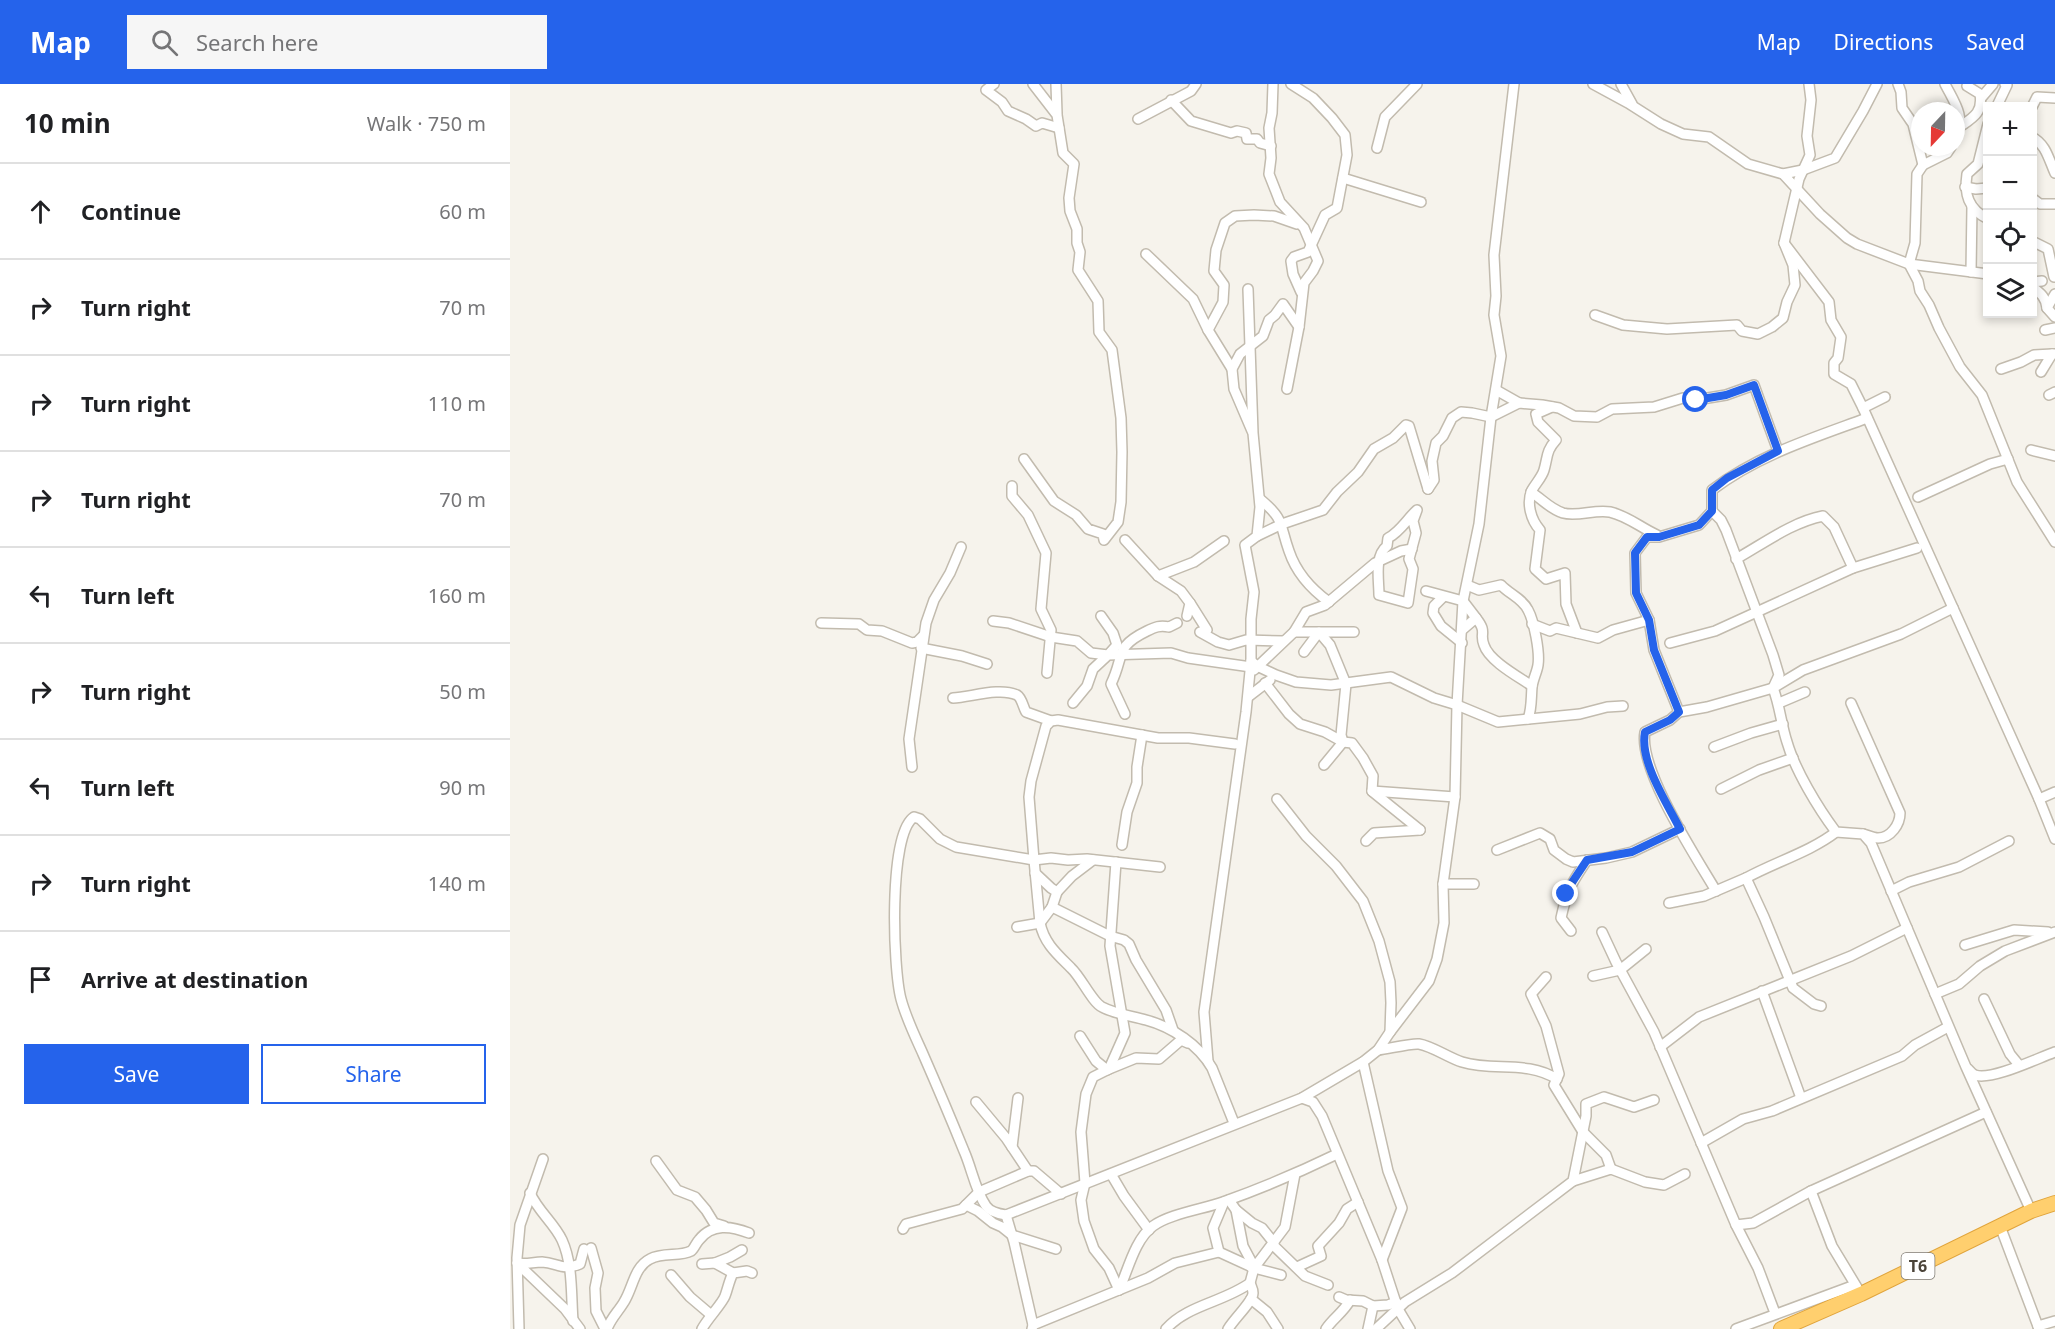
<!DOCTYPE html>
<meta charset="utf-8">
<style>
:root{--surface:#fff;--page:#f6f6f6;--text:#202124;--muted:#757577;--line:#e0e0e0;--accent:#2563eb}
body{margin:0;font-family:"Noto Sans",sans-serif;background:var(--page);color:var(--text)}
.controls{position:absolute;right:18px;top:18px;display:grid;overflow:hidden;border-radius:0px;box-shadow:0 3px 9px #0003}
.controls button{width:54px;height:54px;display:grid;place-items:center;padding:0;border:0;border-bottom:2px solid var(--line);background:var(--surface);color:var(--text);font:30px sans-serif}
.compass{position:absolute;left:1401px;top:18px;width:54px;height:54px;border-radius:50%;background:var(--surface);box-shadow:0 3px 9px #0003;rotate:202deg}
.stop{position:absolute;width:18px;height:18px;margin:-14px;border:4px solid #2563eb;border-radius:50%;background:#fff}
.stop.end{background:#2563eb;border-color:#fff;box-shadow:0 2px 6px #0008}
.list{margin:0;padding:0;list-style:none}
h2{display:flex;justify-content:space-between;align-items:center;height:78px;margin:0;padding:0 24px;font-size:26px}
h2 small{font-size:20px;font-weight:400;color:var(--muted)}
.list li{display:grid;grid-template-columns:39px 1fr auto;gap:18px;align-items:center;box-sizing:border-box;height:96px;padding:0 24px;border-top:2px solid var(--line)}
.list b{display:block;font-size:22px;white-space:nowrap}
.list em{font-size:20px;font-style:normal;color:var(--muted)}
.actions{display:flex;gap:12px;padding:18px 24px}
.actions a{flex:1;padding:14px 0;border:2px solid var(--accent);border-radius:0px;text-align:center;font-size:21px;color:var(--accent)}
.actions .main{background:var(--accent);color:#fff}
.icon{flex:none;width:33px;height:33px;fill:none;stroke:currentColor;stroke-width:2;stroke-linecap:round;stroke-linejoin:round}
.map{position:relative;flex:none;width:1545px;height:1245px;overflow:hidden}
header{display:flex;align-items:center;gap:36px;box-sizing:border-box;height:84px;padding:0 30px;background:var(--accent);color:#fff}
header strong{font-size:28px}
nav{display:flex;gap:33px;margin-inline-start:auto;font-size:21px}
.search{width:420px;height:54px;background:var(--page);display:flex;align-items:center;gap:15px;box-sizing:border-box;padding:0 21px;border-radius:0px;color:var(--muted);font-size:22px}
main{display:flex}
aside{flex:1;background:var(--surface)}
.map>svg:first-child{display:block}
</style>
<header>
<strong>Map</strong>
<div class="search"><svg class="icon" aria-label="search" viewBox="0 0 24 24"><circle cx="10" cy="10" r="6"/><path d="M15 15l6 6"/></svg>Search here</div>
<nav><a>Map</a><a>Directions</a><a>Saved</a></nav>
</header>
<main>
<aside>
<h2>10 min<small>Walk · 750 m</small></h2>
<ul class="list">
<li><svg class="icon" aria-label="ahead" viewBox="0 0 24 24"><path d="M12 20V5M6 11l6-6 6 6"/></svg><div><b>Continue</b></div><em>60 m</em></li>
<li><svg class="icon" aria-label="right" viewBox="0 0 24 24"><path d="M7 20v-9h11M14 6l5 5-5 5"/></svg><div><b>Turn right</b></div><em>70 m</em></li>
<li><svg class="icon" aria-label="right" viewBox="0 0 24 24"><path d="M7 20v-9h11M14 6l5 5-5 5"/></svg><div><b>Turn right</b></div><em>110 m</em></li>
<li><svg class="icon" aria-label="right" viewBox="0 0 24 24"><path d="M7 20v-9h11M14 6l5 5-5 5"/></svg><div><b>Turn right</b></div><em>70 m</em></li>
<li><svg class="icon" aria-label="left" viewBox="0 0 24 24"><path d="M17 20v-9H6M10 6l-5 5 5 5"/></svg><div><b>Turn left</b></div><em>160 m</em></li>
<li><svg class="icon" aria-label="right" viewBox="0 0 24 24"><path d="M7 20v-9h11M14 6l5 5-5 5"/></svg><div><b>Turn right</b></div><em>50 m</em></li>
<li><svg class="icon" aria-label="left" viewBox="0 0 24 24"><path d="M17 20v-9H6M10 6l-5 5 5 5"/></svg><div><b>Turn left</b></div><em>90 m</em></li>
<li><svg class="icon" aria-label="right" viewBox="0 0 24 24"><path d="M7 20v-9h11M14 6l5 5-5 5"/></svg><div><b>Turn right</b></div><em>140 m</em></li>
<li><svg class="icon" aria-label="arrive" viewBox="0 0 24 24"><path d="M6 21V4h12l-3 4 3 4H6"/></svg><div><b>Arrive at destination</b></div></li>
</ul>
<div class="actions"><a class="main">Save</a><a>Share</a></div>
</aside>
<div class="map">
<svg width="1545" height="1245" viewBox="0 0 1545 1245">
<rect width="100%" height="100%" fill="#f6f3ec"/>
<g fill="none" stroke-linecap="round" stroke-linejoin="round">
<defs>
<g id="minor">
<path d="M 484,0 L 476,6 L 492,18 L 498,27 L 516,35 L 526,42 L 532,39 L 549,44"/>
<path d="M 546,0 L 547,29"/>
<path d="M 763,0 L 762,29 L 759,44 L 761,74 L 759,90 L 770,118 L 794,144 L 808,177 L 803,187 L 794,199 L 789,243 L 777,305"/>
<path d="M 781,0 L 803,14 L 822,34 L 835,51 L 837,71 L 827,124 L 815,131 L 798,168 L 784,173 L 781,177 L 783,190 L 791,208"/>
<path d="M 1083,0 L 1118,19 L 1151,40 L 1173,50 L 1199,53 L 1238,80 L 1273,90 L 1293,86 L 1325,74 L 1353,27 L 1367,0"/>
<path d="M 1111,0 L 1122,20"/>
<path d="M 1388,0 L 1391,8 L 1392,24 L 1403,40 L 1413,81 L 1437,69 L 1441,63"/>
<path d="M 1435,0 C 1444,18 1456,33 1446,52"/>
<path d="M 1471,14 L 1483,0"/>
<path d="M 661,16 L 681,37 L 721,49 L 727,47 L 736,49 L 737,55 L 747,55 L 750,59 L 761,62"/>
<path d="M 1487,22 L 1497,1 L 1495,0"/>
<path d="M 1522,23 L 1527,13 L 1545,14"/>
<path d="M 628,35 L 681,7 L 686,0"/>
<path d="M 1478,40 L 1468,80 L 1457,90 C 1454,110 1458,125 1478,135"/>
<path d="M 1451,42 C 1464,33 1473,28 1470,10 L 1457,2"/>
<path d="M 1522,53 C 1536,60 1539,76 1545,89"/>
<path d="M 867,64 L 875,33 L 907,0"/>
<path d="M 1413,81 L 1407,90 L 1405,159 L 1399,180 L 1408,197 L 1410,207 L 1419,221 L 1429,244 L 1450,283 L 1472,311 L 1507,398 L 1545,458"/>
<path d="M 1273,90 L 1310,130 L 1337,154 L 1347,160 L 1399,180 L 1478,190"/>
<path d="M 833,94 L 911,118"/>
<path d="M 1455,103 L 1466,105 L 1478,104"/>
<path d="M 1522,114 L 1530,120 L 1545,120"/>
<path d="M 1522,157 L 1538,165 L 1544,193"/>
<path d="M 1274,159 L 1319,218 L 1321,236 L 1331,253 L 1328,274 L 1324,279 L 1324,290 L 1341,300 L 1353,324 L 1529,715 L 1545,755"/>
<path d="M 636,170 L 683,215 L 698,246"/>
<path d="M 1461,188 L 1462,123"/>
<path d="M 1522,198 L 1532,197"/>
<path d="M 1522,203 C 1531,209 1536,214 1537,224"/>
<path d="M 1545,210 L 1537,224 L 1545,233"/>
<path d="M 1085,231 L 1113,241 L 1157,245 L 1227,241 L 1232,247 L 1248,250 L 1262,243 L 1273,234 L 1277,218 L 1285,201 L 1283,181 L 1274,159 L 1289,95 L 1300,71 L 1297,52 L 1301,16 L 1299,0"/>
<path d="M 1535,246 L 1545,244"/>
<path d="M 722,285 L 698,246 L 713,218 L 714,201 L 704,187 L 706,166 L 715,139 L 725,132 L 744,131 L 764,132 L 787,140"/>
<path d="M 1491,285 L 1511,278 L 1524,271 L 1542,270"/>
<path d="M 1531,288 L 1542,270 L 1545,270"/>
<path d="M 986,306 L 1009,319"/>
<path d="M 1539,311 L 1545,308"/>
<path d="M 1042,323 L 1026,330 L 1028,338 L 1046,356 C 1036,367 1038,372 1034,386 C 1032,393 1026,399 1022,406 C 1016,419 1021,436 1030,446 L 1025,485 L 1036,495 L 1055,489 L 1056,520 L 1067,549"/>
<path d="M 1353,324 L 1375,313"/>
<path d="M 742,347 L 724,305 L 722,285 L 730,270 L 753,252 L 759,236 L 765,231 L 773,220 L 789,243"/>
<path d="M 1521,366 L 1545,372"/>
<path d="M 514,375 L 544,417 L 566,431 L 578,445 L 593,450 L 594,456 L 608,438 L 611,418 L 612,368 L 611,334 L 602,266 L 589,248 L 588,217 L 568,186 L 570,168 L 567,159 L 567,145 L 560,127 L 559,114 L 564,80 L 553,69 L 547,31 L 523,0"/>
<path d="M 502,402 L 502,412 L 518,431 L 536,469 L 531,525 L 541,546 L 537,589"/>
<path d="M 918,405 L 924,396 L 922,377 L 926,359 L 933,352 L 942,334 L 951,328 L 962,329 L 981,333 L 1009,319 L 1032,321 L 1049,324 L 1064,332 L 1087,333 L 1102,325 L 1144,323 L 1173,314 L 1186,316 L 1216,311 L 1244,301 L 1268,367"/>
<path d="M 1021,408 C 1032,415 1040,425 1053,429 C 1068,433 1085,425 1100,428 C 1118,432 1131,444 1147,451"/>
<path d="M 1408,413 L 1480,380 L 1498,375"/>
<path d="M 750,415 C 775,436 769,439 779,467 C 786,488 801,505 819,518"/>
<path d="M 907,426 L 903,437 L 906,449 L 899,475 L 903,485 L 898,519 L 869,511 C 869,496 864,472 877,462 L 878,454 C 890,448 897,435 907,426 Z"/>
<path d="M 1202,427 L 1211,436 L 1216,446 L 1263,571 L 1269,591 L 1263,604 C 1270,622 1271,640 1277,658 C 1285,686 1308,724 1326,748 L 1353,750 L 1361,759 L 1456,983 L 1521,1127"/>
<path d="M 747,452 L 772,440 L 813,426 L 827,408 L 848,388 L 864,365 L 883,354 L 896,341 L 899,342 L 918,405"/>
<path d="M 615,456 L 648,492 L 671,507 L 680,519 L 677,532"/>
<path d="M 1226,475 C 1253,460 1282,438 1313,432 L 1324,443 L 1343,484"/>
<path d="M 648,492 L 684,478 L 714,457"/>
<path d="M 957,501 L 969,506 L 991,501 C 999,510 1012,514 1018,526 C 1024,537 1030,568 1028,581 C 1027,588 1023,595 1022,603 C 1021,614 1022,624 1018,635"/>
<path d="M 916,507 L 953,517 L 966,534 L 952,546"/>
<path d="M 933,513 L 924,522 L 923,529 L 931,542 L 952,559"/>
<path d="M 680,519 L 697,546 L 690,548 L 708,558 L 719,561 L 736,556 L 773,557"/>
<path d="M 966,534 C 978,549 969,549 974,561 C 979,577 1009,593 1022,602"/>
<path d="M 483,537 L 499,539 L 541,553 L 567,557 L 581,569 L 598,571 L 607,561 L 603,549 L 591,532"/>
<path d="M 311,539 L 349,540 L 357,546 L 372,547 L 402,559 L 407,558 L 413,552"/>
<path d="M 1022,540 L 1040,547 L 1046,544 L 1088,554 L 1103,546 L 1139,536"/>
<path d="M 784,548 L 809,548 L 820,561 L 836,600 L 831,651 L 833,658 L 814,681"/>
<path d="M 1160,559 L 1205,547 L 1343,484 L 1407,464"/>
<path d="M 411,564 L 452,572 L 477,580"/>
<path d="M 794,568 L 809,548 L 844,548"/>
<path d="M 741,577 L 747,582 L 766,591 L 786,598 L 821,601 L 881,593 L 924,614 L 947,621 L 988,638 L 1070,630 L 1097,623 L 1113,622"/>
<path d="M 744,586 L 784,548 L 796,528 L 815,521 L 865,479 L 891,467 L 902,465"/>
<path d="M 755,599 L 779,630 L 790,640 L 815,648 L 833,658 L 842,659 L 853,674 L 863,692 L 862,707"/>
<path d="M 738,613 L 760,596"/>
<path d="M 443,614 C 461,613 490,603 507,611 C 512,614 513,623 516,628 L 541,637"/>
<path d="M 563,619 L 577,602 L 583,585 L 598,571 L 661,569 L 678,574 L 741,583"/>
<path d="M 1269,619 L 1295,608"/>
<path d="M 1341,619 L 1390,729 C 1390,740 1381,754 1368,754 C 1364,754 1357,751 1353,750"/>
<path d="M 1169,628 L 1144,566 L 1139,536 L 1126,509 L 1125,469 L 1137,453 L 1149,453 L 1189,441 L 1202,427 L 1202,406 C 1248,371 1303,354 1357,334"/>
<path d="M 615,630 L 601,600 C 615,571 604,563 637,547 C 645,543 650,541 659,543 L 667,539"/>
<path d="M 1204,663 L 1241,649 L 1273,640"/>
<path d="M 402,683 L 399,655 L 416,539 L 424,516 L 440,489 L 451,463"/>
<path d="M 1211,705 L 1249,686 L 1283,674"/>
<path d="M 862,707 L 945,713"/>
<path d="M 863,708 L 910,746"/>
<path d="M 1529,715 L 1545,708"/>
<path d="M 856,757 L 864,749 L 910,746"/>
<path d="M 612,761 L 617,728 L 627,699 L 627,683 L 632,651"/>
<path d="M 987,766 L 1030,749 L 1040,755 L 1044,766 L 1056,775 L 1063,778 L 1096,774 L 1122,768 L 1170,745"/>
<path d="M 650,783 L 577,775 L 558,776 L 541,774 L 524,776 L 519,713 L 521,697 L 536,642 L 541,637 L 548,636 L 648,654 L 679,654 L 725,660"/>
<path d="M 525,789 L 541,804 L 547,808 L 542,823"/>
<path d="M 1236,794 C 1265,778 1300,768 1326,748"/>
<path d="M 933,800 L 964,800"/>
<path d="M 1206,807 C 1186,773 1128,685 1135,648 L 1160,636 L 1169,628 L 1197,623 L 1263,604 L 1293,586 L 1391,550 L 1443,524"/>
<path d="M 1381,807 L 1399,798 L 1449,783 L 1499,757"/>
<path d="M 547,808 L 562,792 L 583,776"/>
<path d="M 1159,819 L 1194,812 L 1236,794 L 1254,833 L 1283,904 L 1304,920 L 1311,922"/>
<path d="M 507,843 L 530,839 L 542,823 L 600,852 L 614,856 L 619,860 L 626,876 L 656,926 L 663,946"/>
<path d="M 1061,847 L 1051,834 C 1057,806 1061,800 1077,776"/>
<path d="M 1092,848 L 1106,878 L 1144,948 L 1226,1141 L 1243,1139 L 1301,1107 L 1322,1162 L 1351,1210"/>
<path d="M 1455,861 L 1504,846 L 1538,848"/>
<path d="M 1083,892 L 1110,886 L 1136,865"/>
<path d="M 1036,893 L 1021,910 L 1036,942 L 1049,990 L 1044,1001 L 1073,1048 L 1096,1071 L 1101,1085"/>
<path d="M 1252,907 L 1291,1014"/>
<path d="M 1425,910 L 1449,900 L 1470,882 L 1495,867 L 1545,848"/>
<path d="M 1474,915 L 1500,970 L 1509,981"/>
<path d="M 880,948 L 919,897 L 927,875 L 934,839 L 933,800 L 945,713 L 947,621 L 953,517 L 969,440 L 981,333 L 991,272 L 984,231 L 986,212 L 984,171 L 1004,0"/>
<path d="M 570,952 L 586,977 L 597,986"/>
<path d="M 1150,963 L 1189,933 L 1341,872 L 1397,844"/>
<path d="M 868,966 C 878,965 901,959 909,960 C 922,962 939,974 952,978 C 985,988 1016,976 1047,995"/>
<path d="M 698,977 L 694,928 L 736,628 L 741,577 L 741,535 L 744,508 L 735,461 L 747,452 L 750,423 L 743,349 L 738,205"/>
<path d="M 853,978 L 878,1087 L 892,1124 L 872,1176"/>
<path d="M 599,985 L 615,949 L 600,862 L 606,778"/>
<path d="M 1458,985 C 1460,987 1462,990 1465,991 C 1481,997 1528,974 1545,968"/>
<path d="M 792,1014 L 803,1018 L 812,1032 L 872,1176 L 888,1225 L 900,1245"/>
<path d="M 466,1018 L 496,1054 L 518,1087"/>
<path d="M 724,1039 L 702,984 C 689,961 662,943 636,936 C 622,932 605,930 592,923 C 582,918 571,893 561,884 C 547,870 534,859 530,839 L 524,776 L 446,763 L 430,755 L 410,735 L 404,733 C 378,750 383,885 391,915 C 396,934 405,952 413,970 C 427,1002 441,1035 454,1067 C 462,1085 465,1106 476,1122 C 480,1128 489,1130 496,1131 L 792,1014 L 853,978 L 868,966 L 880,948 L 881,919 L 880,898 L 869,857 L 853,817 L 826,782 L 796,752 L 767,715"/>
<path d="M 1191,1059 L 1233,1035 L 1262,1027 L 1392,972 L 1405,961 L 1438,943"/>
<path d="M 502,1063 L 508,1014"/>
<path d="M 146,1077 L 167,1106 L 185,1113 L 196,1126 L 204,1139 L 214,1142"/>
<path d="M 601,1090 L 614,1112 L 639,1146"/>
<path d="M 1063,1097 L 1101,1085 L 1135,1098 L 1154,1101 L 1175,1090"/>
<path d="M 1301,1107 L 1476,1028"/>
<path d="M 20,1109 C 28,1127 44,1139 52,1156 C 63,1180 61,1211 63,1237"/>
<path d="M 719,1116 L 726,1126 L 733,1162 L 741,1177 L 741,1183"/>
<path d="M 456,1121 L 468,1127 L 483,1139 L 492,1143 L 502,1151 L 546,1165"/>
<path d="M 726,1126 L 742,1139 L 752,1144 L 764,1159"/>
<path d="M 496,1131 L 504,1158 L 523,1241 L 522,1245"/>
<path d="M 1226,1141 L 1248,1184 L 1265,1229"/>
<path d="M 1490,1142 L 1529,1245"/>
<path d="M 393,1145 L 396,1140 L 452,1125 L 469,1108 L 518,1087 L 524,1087 L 551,1110"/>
<path d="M 763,1161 L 795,1192 L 818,1201"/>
<path d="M 81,1164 L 88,1189 L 85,1204 L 86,1227 L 95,1245"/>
<path d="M 709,1168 L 744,1184 L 771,1191"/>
<path d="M 7,1179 L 55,1225 L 70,1245"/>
<path d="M 7,1179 C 16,1181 23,1178 32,1178 C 48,1179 52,1187 70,1180 L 74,1165"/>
<path d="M 192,1180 L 205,1179"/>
<path d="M 787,1183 L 811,1172 L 808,1162 L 829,1139 L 837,1125 L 848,1118"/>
<path d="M 223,1189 L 205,1179 L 220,1173 L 232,1166"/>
<path d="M 161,1191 L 180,1213 L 200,1230"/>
<path d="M 609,1206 L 599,1184 L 584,1165 L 574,1137 L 571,1116 L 575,1099 L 571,1048 L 576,1010 L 583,993 L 599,985 L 626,974 L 649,975 L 671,956 L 678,959"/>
<path d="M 609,1206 C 618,1186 625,1155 643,1142 C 659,1130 693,1125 713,1118 C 752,1104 790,1088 827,1070"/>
<path d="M 829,1213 L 836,1216 L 853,1217 L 863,1222 L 878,1221 L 886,1218"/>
<path d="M 741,1215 L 757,1228 L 768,1245"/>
<path d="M 523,1241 L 638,1194 L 665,1179 L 709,1168 L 703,1144 L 714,1118"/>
<path d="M 1528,1242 L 1545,1237"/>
<path d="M 9,1245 L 7,1174 L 10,1141 L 33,1075"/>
<path d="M 97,1245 C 101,1234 108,1228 114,1218 C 123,1204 124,1183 140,1175 C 153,1168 170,1173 181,1167 C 184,1165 186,1159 189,1156 C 202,1139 221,1142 239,1149"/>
<path d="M 192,1245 C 197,1235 212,1220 215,1212 C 218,1204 219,1197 223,1189 L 237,1187 L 242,1189"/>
<path d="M 656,1245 C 677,1221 714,1218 740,1199 L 744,1184 L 775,1143 L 785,1090"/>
<path d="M 718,1245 C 724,1235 743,1217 743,1209 C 743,1205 741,1202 740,1199"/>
<path d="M 816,1245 C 823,1234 834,1228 840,1216"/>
<path d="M 858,1245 L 863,1222"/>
<path d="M 866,1245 L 895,1218 L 942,1189 L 1063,1097 L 1076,1032 L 1076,1020 L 1094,1013 L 1124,1023 L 1144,1016"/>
<path d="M 1226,1245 L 1345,1201"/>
</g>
<path id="highway" d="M 1271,1245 L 1351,1210 L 1521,1127 L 1545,1119"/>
</defs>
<use href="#minor" stroke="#c2bbae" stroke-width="12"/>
<use href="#highway" stroke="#e0a43c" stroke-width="16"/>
<use href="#minor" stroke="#fff" stroke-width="9"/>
<use href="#highway" stroke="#ffcf6e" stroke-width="14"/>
</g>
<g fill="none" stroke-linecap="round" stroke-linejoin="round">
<path stroke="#2563eb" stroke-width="8" d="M 1056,810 L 1059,803 L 1077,776 L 1122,768 L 1170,745 C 1157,719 1129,677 1135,648 L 1160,636 L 1169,628 L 1144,566 L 1139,536 L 1126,509 L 1125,469 L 1137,453 L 1149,453 L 1189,441 L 1202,427 L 1202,406 L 1217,394 L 1268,367 L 1244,301 L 1216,311 L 1186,316"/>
</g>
<g text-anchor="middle" stroke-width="5" stroke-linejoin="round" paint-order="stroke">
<rect fill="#fff" stroke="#817c74" stroke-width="1.5" x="1391.5" y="1169" width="33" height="26" rx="4.5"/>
<g font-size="16" font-weight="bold" fill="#4b4439">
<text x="1408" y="1188">T6</text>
</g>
</g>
</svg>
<div class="controls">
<button>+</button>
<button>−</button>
<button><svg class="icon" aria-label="locate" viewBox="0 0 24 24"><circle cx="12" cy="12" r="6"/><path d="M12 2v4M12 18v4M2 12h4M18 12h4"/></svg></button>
<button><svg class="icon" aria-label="layers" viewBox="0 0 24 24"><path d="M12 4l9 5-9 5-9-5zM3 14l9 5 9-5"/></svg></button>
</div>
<svg class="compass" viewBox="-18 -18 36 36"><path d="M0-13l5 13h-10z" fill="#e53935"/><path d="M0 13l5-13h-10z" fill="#757577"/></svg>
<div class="stop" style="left:1186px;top:316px"></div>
<div class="stop end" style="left:1056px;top:810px"></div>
</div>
</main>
